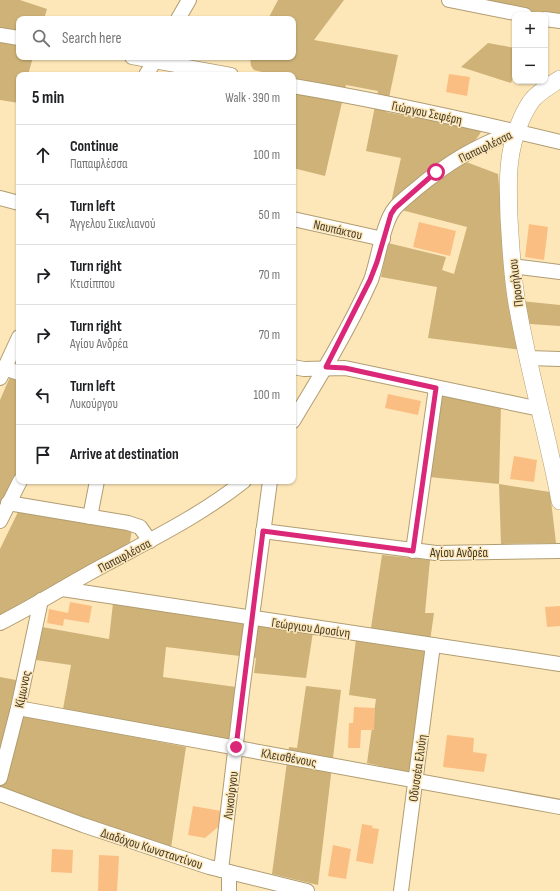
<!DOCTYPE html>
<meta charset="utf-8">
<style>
:root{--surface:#fff;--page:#f6f6f6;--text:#202124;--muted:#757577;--line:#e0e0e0}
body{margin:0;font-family:"Sofia Sans Condensed",sans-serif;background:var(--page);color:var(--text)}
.controls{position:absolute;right:12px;top:12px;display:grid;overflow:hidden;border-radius:8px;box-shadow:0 1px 3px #0004}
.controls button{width:36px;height:36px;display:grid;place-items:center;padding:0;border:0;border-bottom:1px solid var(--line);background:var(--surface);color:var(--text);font:20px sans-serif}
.stop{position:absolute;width:12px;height:12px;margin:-9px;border:3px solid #db2777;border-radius:50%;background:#fff}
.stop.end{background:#db2777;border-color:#fff;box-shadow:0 1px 4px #0008}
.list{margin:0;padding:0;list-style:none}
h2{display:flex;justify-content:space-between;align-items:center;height:52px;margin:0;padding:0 16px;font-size:17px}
h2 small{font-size:13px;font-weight:400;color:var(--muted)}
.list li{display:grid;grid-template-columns:26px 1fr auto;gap:12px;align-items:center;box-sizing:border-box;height:60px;padding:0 16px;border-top:1px solid var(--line)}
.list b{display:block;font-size:15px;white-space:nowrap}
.list p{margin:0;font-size:13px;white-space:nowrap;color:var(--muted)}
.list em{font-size:13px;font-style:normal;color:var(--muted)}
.icon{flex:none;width:22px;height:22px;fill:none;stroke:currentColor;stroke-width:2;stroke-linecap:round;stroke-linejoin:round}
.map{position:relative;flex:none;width:560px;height:891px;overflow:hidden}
.search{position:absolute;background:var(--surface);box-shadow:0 1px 3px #0004;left:16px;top:16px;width:280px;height:44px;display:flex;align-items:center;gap:10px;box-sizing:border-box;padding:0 14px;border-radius:8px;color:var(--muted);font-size:15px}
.panel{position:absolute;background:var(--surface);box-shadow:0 1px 3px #0004;left:16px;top:72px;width:280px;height:412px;border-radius:8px}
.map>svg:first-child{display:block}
</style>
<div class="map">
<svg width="560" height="891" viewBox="0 0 560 891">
<rect width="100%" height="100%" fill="#fde7b9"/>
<g fill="#ceb277">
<path d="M 0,0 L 20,0 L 47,9 L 44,19 L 19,19 L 19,57 L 33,57 L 28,75 L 19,75 L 19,103 L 0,100 Z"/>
<path d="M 278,0 L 344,0 L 314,40 L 398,55 L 386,112 L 482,130 C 476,143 465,149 453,157 L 498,174 L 502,222 L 511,300 L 560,305 L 560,326 L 516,323 L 521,350 L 428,338 L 437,287 L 381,277 L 388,243 L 446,257 L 442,270 L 454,274 L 467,227 L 390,207 L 401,158 L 366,151 L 378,91 L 346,85 L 325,176 L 293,168 L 293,75 L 270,75 L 270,74 L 254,70 L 251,66 L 250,57 L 293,57 L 293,19 L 268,19 Z"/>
<path d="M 480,0 L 560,0 L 560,17 L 480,3 Z"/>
<path d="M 488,43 L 515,48 L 515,73 L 511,83 L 461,67 Z"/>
<path d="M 10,377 L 19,380 L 19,471 L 0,510 L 0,400 Z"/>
<path d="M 440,395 L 501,406 L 499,484 L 550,492 L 556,543 L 501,544 L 499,484 L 429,477 Z"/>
<path d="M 18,512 L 132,529 L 130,542 L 0,615 L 0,549 Z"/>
<path d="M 382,555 L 430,560 L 425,613 L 434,613 L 411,773 L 367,763 L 376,699 L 349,695 L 356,639 L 369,641 Z"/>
<path d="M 113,603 L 313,632 L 306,678 L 254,673 L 256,658 L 166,647 L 163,677 L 236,687 L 231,742 L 188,735 L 63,709 L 71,665 L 36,660 L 42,627 L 109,639 Z"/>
<path d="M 0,677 L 16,680 L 11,713 L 186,747 L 171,848 L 0,789 Z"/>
<path d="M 306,686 L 341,690 L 318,885 L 272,874 L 289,747 L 297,748 Z"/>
</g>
<g fill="#fbbe82">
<path d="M 449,74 L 470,77 L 467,96 L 446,92 Z"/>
<path d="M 419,222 L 456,231 L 450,256 L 413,247 Z"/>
<path d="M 529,224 L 548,227 L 544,260 L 525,257 Z"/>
<path d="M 388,394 L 421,401 L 418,415 L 385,408 Z"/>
<path d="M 514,456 L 537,460 L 534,482 L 510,479 Z"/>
<path d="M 70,602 L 92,606 L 89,623 L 64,619 L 63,626 L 47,623 L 49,609 L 68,613 Z"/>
<path d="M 560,606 L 560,626 L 547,627 L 545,607 Z"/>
<path d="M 354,707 L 375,708 L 374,730 L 361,730 L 360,748 L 348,748 L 349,723 L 353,723 Z"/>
<path d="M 447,735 L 474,738 L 473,752 L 487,754 L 484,772 L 443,767 Z"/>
<path d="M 193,806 L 221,811 L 218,827 L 205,838 L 188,835 Z"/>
<path d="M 362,824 L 373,826 L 372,828 L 379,829 L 373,864 L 356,861 Z"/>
<path d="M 333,845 L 351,849 L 346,879 L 328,876 Z"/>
<path d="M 52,849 L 73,850 L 72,873 L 51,872 Z"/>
<path d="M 99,855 L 119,856 L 117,891 L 98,891 Z"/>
</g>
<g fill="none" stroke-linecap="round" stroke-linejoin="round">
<defs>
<g id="minor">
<path d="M 449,0 L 525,15"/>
<path d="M 178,19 L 189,0"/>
<path d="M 545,19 L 560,21"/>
<path d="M 0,35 L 19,38"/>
<path d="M 132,57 L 231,75"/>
<path d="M 146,75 L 157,57"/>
<path d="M 293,86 C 383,101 472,121 560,142"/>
<path d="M 0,198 L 19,203"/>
<path d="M 293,219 L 383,239"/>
<path d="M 512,266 L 560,272"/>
<path d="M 528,358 L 560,359"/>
<path d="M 293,367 L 304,369 L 345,368 L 540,409"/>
<path d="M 4,368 L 19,373"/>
<path d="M 0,378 L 19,337"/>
<path d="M 293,421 C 321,375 349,329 371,280 C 378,261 383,222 395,208 C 400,202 408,196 415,190 C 447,163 477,145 516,131"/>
<path d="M 8,503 L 128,523 L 140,527 L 150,541"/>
<path d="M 90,517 L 97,481"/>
<path d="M 0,521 L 20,481"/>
<path d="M 263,531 L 436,553 L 560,551"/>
<path d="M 413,551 L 436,388"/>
<path d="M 62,589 L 560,664"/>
<path d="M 0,623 C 36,605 70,583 106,564 C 154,538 201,515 244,481"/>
<path d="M 18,708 L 560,807"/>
<path d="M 0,778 L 18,708 L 41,600"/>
<path d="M 0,794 L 83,825 L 209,867 L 307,891"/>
<path d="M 221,870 L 242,692 L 270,481"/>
<path d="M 229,891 L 229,872"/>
<path d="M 401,891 L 433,645"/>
</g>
<path id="tertiary" d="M 560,79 C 551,85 540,91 533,99 C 528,105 524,113 521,120 C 506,153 508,183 509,218 C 511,248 512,279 518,309 C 529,373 548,436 560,501"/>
</defs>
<use href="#minor" stroke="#b19d71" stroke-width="16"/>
<use href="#tertiary" stroke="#b19d71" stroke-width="18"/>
<use href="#minor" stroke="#fff" stroke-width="14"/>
<use href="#tertiary" stroke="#fff" stroke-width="17"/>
</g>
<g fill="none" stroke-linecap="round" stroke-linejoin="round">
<path stroke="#db2777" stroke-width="5" d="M 236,747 L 263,531 L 413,551 L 436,388 L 345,368 L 326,367 L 370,280 L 377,262 L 391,214 L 395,208 L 436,172"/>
</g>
<g text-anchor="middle" stroke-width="3" stroke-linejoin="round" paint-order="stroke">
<g font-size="13" fill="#443b28" stroke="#fde7b9">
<text transform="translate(427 112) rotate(12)" y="5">Γιώργου Σεφέρη</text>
<text transform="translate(485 146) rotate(-26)" y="5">Παπαφλέσσα</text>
<text transform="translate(338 229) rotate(13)" y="5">Ναυπάκτου</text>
<text transform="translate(515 283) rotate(-97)" y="5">Προσήλιου</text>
<text x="459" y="557">Αγίου Ανδρέα</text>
<text transform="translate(124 555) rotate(-28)" y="5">Παπαφλέσσα</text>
<text transform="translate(311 627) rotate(8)" y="5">Γεώργιου Δροσίνη</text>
<text transform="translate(22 689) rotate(-78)" y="5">Κίμωνος</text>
<text transform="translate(289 757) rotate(10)" y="5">Κλεισθένους</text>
<text transform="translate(417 768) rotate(-82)" y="5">Οδυσσέα Ελυύη</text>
<text transform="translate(230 795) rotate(-83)" y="5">Λυκούργου</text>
<text transform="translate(152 848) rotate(18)" y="5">Διαδόχου Κωνσταντίνου</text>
</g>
</g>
</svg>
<div class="controls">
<button>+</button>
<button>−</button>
</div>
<div class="stop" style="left:436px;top:172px"></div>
<div class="stop end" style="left:236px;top:747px"></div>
<div class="search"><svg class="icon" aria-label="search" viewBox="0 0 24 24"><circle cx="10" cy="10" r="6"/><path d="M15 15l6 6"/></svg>Search here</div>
<section class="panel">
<h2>5 min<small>Walk · 390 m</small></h2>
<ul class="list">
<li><svg class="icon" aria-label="ahead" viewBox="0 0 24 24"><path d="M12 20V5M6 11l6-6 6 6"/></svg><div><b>Continue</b><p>Παπαφλέσσα</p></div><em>100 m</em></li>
<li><svg class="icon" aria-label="left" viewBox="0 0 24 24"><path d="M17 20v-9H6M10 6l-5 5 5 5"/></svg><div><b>Turn left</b><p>Άγγελου Σικελιανού</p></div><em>50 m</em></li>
<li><svg class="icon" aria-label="right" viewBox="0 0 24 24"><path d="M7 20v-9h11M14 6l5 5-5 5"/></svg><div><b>Turn right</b><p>Κτισίππου</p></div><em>70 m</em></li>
<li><svg class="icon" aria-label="right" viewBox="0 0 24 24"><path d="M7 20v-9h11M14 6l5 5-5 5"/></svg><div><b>Turn right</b><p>Αγίου Ανδρέα</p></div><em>70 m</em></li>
<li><svg class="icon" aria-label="left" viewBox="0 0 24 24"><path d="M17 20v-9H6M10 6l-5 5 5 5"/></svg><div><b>Turn left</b><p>Λυκούργου</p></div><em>100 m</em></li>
<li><svg class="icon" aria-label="arrive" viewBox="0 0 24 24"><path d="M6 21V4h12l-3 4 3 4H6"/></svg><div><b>Arrive at destination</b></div></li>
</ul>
</section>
</div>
